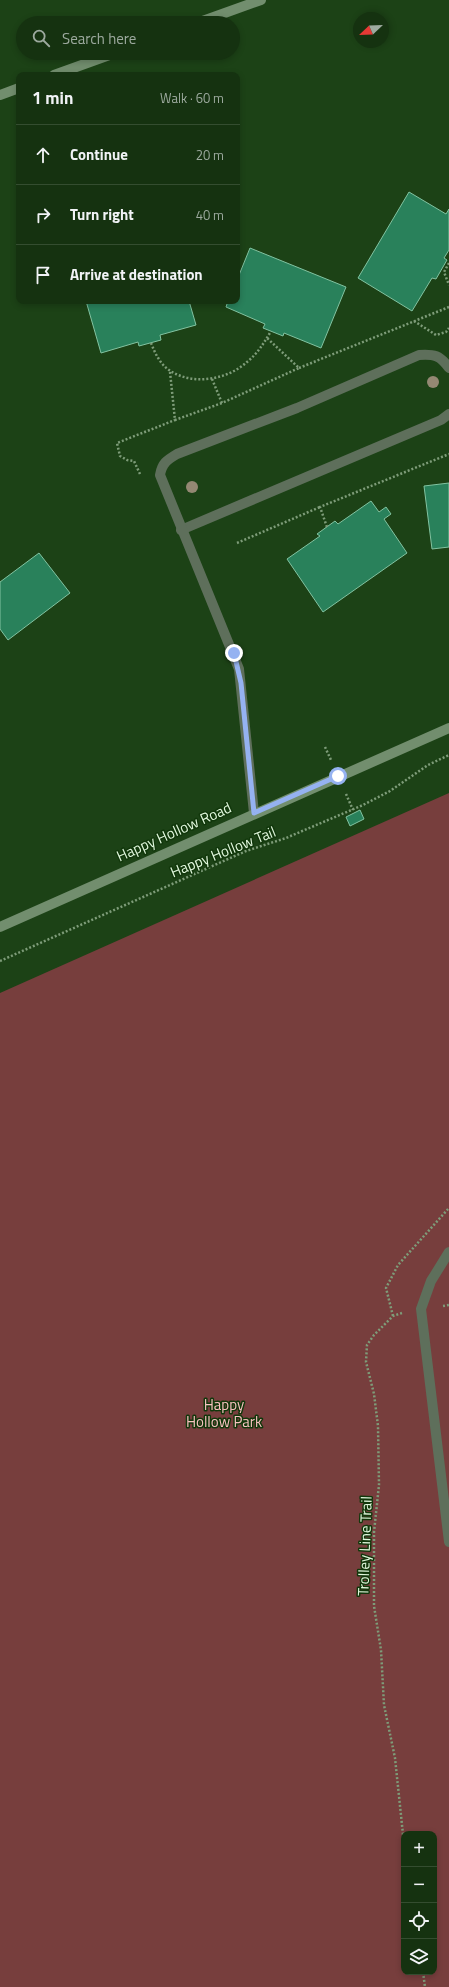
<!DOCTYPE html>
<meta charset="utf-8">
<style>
:root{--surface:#153210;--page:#223e1e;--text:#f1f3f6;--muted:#9daa9f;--line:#344d30}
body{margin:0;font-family:"Titillium Web",sans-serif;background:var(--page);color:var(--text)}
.controls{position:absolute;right:12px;bottom:12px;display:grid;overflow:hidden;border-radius:8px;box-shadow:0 2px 6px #0003}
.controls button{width:36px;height:36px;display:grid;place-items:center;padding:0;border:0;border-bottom:1px solid var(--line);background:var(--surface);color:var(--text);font:20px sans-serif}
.compass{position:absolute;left:353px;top:12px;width:36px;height:36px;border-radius:50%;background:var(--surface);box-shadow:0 2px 6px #0003;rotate:247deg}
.stop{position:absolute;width:12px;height:12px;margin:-9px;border:3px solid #95b2f1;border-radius:50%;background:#fff}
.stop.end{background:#95b2f1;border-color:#fff;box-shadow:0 1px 4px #0008}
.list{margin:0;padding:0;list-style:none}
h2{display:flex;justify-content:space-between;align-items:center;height:52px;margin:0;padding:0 16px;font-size:17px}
h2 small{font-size:13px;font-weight:400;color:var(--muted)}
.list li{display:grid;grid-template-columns:26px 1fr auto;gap:12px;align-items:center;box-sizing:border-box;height:60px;padding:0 16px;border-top:1px solid var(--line)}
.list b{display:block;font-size:15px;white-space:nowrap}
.list em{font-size:13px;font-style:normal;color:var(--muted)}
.icon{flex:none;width:22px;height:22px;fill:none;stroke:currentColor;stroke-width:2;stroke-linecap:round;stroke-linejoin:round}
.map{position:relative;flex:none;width:449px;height:1987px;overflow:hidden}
.search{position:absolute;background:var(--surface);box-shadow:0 2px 6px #0003;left:16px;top:16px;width:224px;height:44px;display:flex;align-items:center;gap:10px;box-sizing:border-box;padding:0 14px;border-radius:22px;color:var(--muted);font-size:15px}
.panel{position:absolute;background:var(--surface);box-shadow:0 2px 6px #0003;left:16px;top:72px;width:224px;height:232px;border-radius:8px}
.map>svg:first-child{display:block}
</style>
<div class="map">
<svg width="449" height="1987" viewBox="0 0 449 1987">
<rect width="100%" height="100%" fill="#1c4216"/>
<path fill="#773e3d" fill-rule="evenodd" d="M 449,793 L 449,1987 L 0,1987 L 0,993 ZM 404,1834 L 434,1834 L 434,1972 L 404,1972 Z"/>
<g fill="#29815b" stroke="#82c3a1">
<path d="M 409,192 L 446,214 L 449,209 L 449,250 L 444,258 L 447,260 L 436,279 L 432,278 L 412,311 L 358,278 Z"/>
<path d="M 250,248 L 346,287 L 321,348 L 284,333 L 283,336 L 263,328 L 265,324 L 226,307 L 228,301 L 237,301 L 237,280 Z"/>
<path d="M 86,301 L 189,301 L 196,325 L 160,335 L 161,340 L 139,346 L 138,342 L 101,353 Z"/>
<path d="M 449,483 L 449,547 L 432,549 L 424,486 Z"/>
<path d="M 371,501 L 379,512 L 386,507 L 391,514 L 384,519 L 407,553 L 323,612 L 287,559 L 320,536 L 317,534 L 335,521 L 338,524 Z"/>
<path d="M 39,553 L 70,593 L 8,640 L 0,629 L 0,582 Z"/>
<path d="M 360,810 L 364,819 L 350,826 L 346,817 Z"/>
</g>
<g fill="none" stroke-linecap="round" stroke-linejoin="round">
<g stroke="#7e9c79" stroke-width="2.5" stroke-dasharray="2 2" stroke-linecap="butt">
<path d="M 449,263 L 444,272 L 449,285"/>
<path d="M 414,321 L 436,335 L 446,332 L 449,328"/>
<path d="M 151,343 C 155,353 160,364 169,370 C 192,386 227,380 247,362 C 258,353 264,343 271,331"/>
<path d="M 299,368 L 449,307"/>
<path d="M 170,372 L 175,420 L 222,403"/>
<path d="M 212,379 L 222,403 L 299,368 L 267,338"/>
<path d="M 140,474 L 134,461 L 127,460 L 120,456 L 117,443 L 175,420"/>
<path d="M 327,527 L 320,507 L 449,454"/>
<path d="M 237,543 L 320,507"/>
<path d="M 325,747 L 331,760"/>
<path d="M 346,794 L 353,810"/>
<path d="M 0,961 L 246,851 L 286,838 L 363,805 L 390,791 L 428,765 L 449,755"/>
<path d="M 443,1306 L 449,1305"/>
<path d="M 402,1313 L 393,1316 L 374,1335 L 367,1345 L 366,1362 L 374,1394 L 378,1426 L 379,1485 L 374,1532 L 374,1606 L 381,1650 L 384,1705 L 395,1758 L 404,1844"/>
<path d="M 393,1316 L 386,1288 L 398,1265 L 449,1208"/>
<path d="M 423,1972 L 425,1987"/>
</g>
<g stroke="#5e6f5b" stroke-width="10">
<path d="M 181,530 L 441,420 L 449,414"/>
<path d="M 254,813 L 239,669 L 160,475 C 162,463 167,460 177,454 L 297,408 L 419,355 C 434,354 440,355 449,368"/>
<path d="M 449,1252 L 431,1281 L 421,1309 L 449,1542"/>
</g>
<g stroke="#728e6e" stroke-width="10">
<path d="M 197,23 L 261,0"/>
<path d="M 54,75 L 115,53"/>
<path d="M 0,95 L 19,88"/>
<path d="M 0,927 L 449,728"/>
</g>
</g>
<g fill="#948873">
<circle cx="433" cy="382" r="6"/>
<circle cx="192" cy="487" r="6"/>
</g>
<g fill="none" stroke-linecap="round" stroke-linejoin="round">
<path stroke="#95b2f1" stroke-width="5" d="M 234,653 L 241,683 L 254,813 L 338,776"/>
</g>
<g text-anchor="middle" stroke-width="3" stroke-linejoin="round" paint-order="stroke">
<g font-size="15" fill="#e2f8de" stroke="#11370b">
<text transform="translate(174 832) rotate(-24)" y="5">Happy Hollow Road</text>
<text transform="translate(223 852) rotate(-22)" y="5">Happy Hollow Tail</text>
<text transform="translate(365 1546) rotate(-88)" y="5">Trolley Line Trail</text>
</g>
<g font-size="15" fill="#f7c1bf" stroke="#11370b">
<text x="224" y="1410">Happy<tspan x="224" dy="17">Hollow Park</tspan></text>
</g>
</g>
</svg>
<div class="controls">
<button>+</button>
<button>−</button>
<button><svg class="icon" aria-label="locate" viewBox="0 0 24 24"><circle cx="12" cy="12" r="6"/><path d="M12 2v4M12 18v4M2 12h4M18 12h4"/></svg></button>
<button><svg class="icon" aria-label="layers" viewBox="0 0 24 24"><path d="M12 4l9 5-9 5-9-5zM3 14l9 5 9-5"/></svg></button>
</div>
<svg class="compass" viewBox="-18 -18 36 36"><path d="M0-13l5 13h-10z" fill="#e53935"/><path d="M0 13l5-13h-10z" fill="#9daa9f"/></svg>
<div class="stop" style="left:338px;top:776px"></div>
<div class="stop end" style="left:234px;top:653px"></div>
<div class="search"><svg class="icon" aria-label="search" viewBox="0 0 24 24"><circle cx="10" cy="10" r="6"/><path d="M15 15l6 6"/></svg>Search here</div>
<section class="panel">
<h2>1 min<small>Walk · 60 m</small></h2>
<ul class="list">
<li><svg class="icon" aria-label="ahead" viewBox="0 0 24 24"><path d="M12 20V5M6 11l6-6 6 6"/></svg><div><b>Continue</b></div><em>20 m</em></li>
<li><svg class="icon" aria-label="right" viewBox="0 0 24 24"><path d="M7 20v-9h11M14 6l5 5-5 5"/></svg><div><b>Turn right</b></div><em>40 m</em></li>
<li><svg class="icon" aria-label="arrive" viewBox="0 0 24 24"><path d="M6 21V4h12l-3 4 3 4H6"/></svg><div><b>Arrive at destination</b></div></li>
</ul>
</section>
</div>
